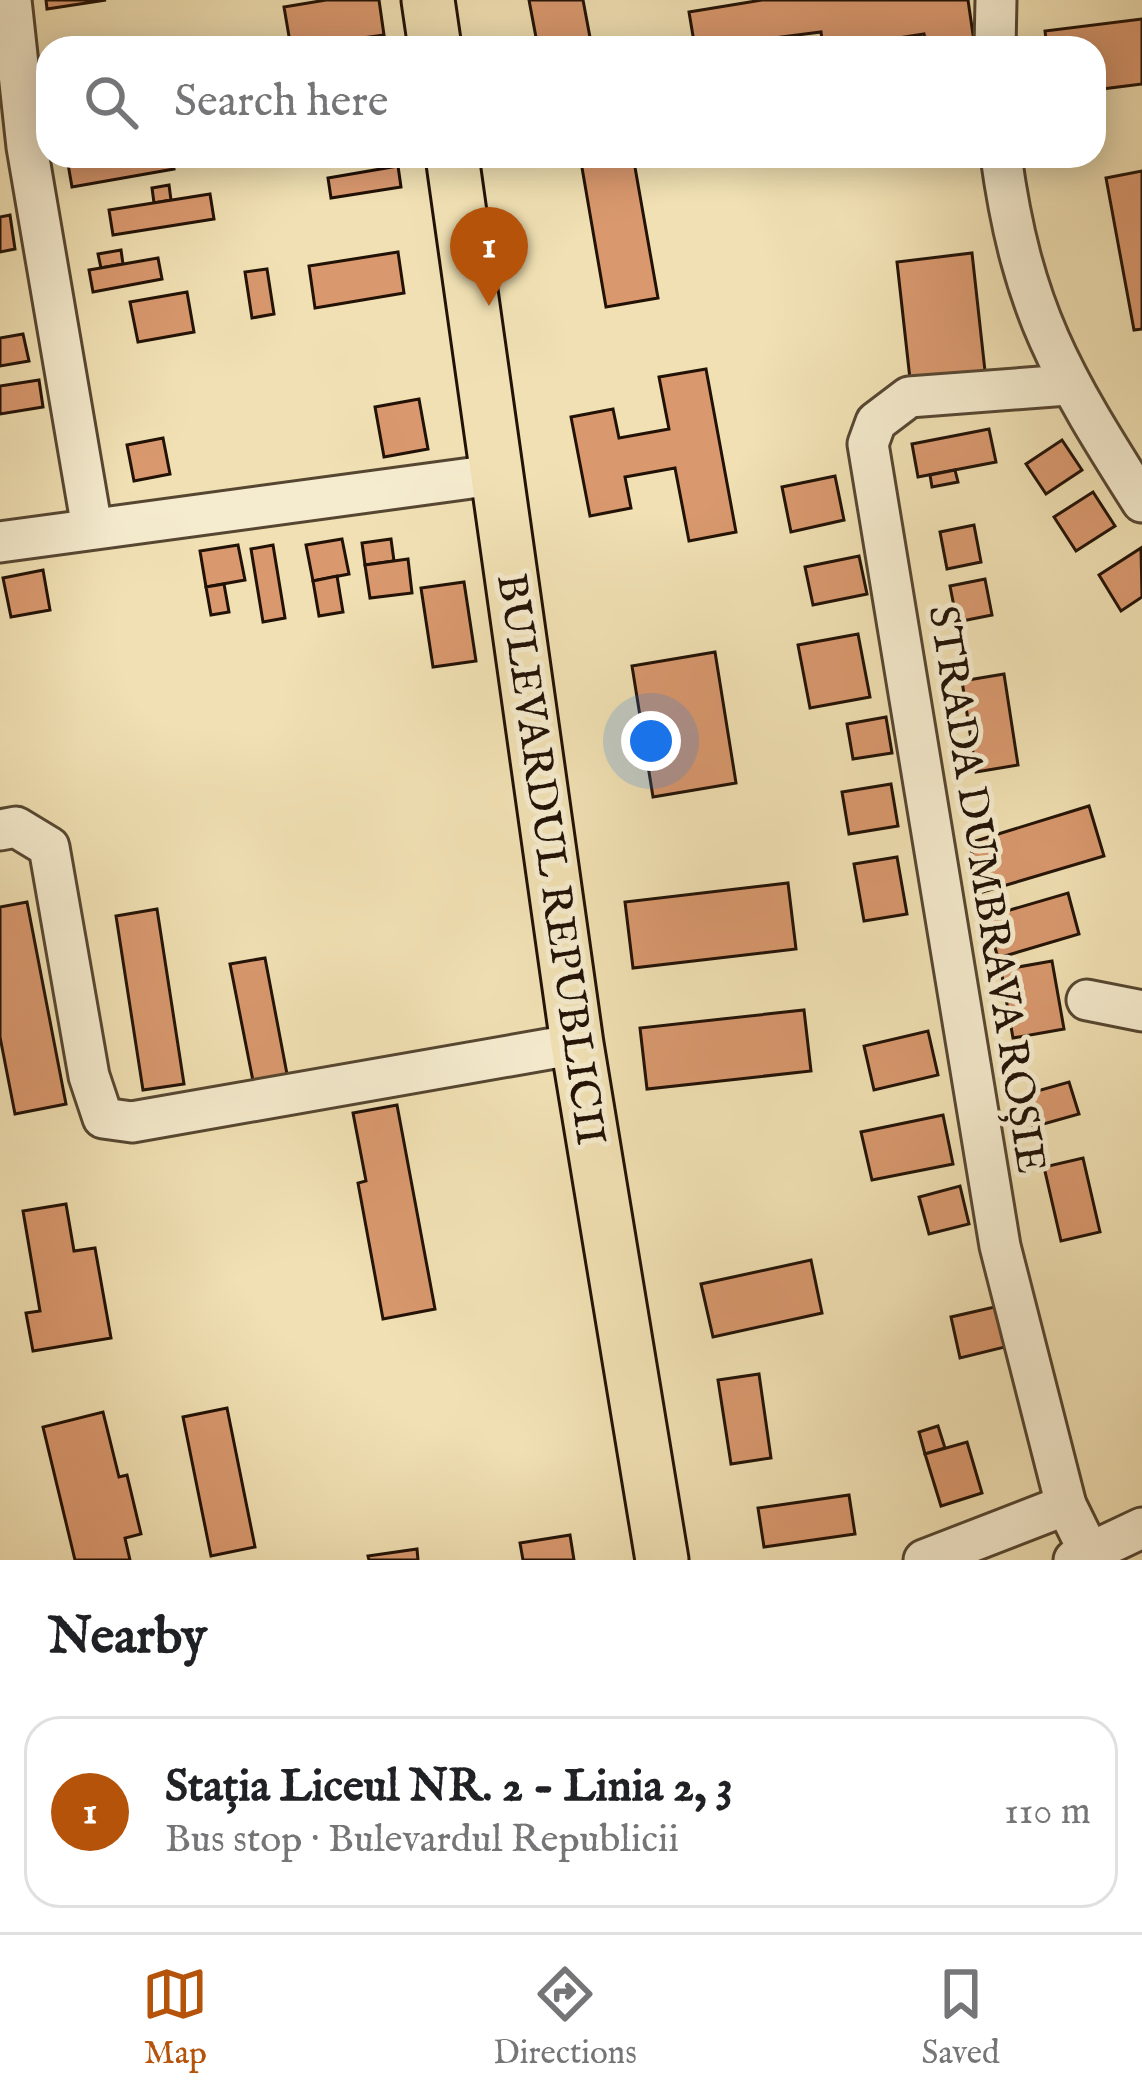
<!DOCTYPE html>
<meta charset="utf-8">
<style>
:root{--surface:#fff;--page:#f2f2f2;--text:#202124;--muted:#757577;--line:#e0e0e0;--accent:#b45309}
body{margin:0;font-family:"IM FELL English",serif;background:var(--page);color:var(--text)}
.you{position:absolute;left:651px;top:741px;width:42px;height:42px;margin:-30px;border:9px solid #fff;border-radius:50%;background:#1a73e8;box-shadow:0 0 0 18px #1a73e833}
.badge{display:grid;place-items:center;width:78px;height:78px;border-radius:50%;background:var(--accent);color:#fff;font-size:39px;font-weight:700}
.pin{position:absolute;translate:-50% -99px;filter:drop-shadow(0 3px 6px #0008)}
.pin::after{content:'';position:absolute;top:63px;width:42px;height:36px;background:inherit;clip-path:polygon(0 0,100% 0,50% 100%)}
.list{margin:0;padding:0;list-style:none}
h2{display:flex;justify-content:space-between;align-items:center;height:156px;margin:0;padding:0 48px;font-size:51px}
h2 small{font-size:39px;font-weight:400;color:var(--muted)}
.list li{display:grid;grid-template-columns:78px 1fr auto;gap:36px;align-items:center;box-sizing:border-box;height:192px;margin:0 24px 24px;padding:0 24px;border:3px solid var(--line);border-radius:36px}
.list b{display:block;font-size:45px;white-space:nowrap}
.list p{margin:0;font-size:39px;white-space:nowrap;color:var(--muted)}
.list em{font-size:39px;font-style:normal;color:var(--muted)}
.icon{flex:none;width:66px;height:66px;fill:none;stroke:currentColor;stroke-width:2;stroke-linecap:round;stroke-linejoin:round}
.map{position:relative;flex:none;width:1142px;height:1560px;overflow:hidden}
.search{position:absolute;background:var(--surface);box-shadow:0 6px 30px #0003;left:36px;right:36px;top:36px;height:132px;display:flex;align-items:center;gap:30px;box-sizing:border-box;padding:0 42px;border-radius:36px;color:var(--muted);font-size:45px}
.sheet{height:372px;background:var(--surface)}
nav{display:flex;justify-content:space-around;align-items:center;box-sizing:border-box;height:168px;border-top:3px solid var(--line);background:var(--surface);font-size:33px;color:var(--muted)}
nav a{display:grid;justify-items:center;gap:6px}
nav .on{color:var(--accent)}
.map>svg:first-child{display:block}
</style>
<div class="map">
<svg width="1142" height="1560" viewBox="0 0 1142 1560">
<rect width="100%" height="100%" fill="#f0e0b3"/>
<filter id="stains"><feTurbulence type="fractalNoise" baseFrequency=".00167" numOctaves="4"/><feColorMatrix values="0 0 0 0 .2 0 0 0 0 .09 0 0 0 0 .02 0 0 0 .5 -.17"/></filter>
<radialGradient id="worn" r=".72"><stop offset=".6" stop-color="#630" stop-opacity="0"/><stop offset="1" stop-color="#630" stop-opacity=".3"/></radialGradient>
<g fill="#d9986e" stroke="#221206" stroke-width="3">
<path d="M 46,0 L 106,0 L 47,9 Z"/>
<path d="M 326,0 L 379,0 L 384,35 L 291,48 L 284,7 Z"/>
<path d="M 529,0 L 583,0 L 592,48 L 538,48 Z"/>
<path d="M 762,0 L 968,0 L 975,48 L 927,48 L 924,34 L 898,38 L 899,48 L 823,48 L 821,32 L 695,48 L 689,12 Z"/>
<path d="M 1142,19 L 1142,84 L 1094,90 L 1094,48 L 1047,48 L 1045,31 Z"/>
<path d="M 114,156 L 172,156 L 174,169 L 72,187 L 68,164 Z"/>
<path d="M 580,156 L 633,156 L 658,298 L 606,307 Z"/>
<path d="M 398,166 L 401,187 L 331,198 L 328,178 Z"/>
<path d="M 1142,171 L 1142,329 L 1134,330 L 1106,178 Z"/>
<path d="M 169,185 L 171,200 L 154,203 L 152,188 Z"/>
<path d="M 210,194 L 214,219 L 113,235 L 109,210 Z"/>
<path d="M 10,215 L 15,249 L 0,252 L 0,217 Z"/>
<path d="M 121,250 L 123,264 L 101,268 L 98,254 Z"/>
<path d="M 398,252 L 404,293 L 315,308 L 309,266 Z"/>
<path d="M 972,253 L 985,371 L 910,379 L 897,262 Z"/>
<path d="M 158,258 L 162,279 L 93,292 L 89,270 Z"/>
<path d="M 267,269 L 274,314 L 252,318 L 245,272 Z"/>
<path d="M 187,292 L 194,332 L 138,342 L 130,302 Z"/>
<path d="M 23,334 L 29,361 L 0,366 L 0,338 Z"/>
<path d="M 706,369 L 736,532 L 689,541 L 675,468 L 625,477 L 631,508 L 590,516 L 571,417 L 613,409 L 619,438 L 669,429 L 659,377 Z"/>
<path d="M 39,380 L 43,407 L 0,414 L 0,386 Z"/>
<path d="M 419,399 L 428,449 L 384,457 L 375,407 Z"/>
<path d="M 989,429 L 996,462 L 918,477 L 912,444 Z"/>
<path d="M 163,438 L 170,474 L 134,481 L 127,445 Z"/>
<path d="M 1062,440 L 1082,470 L 1046,494 L 1026,464 Z"/>
<path d="M 955,470 L 958,482 L 932,487 L 930,475 Z"/>
<path d="M 835,476 L 844,520 L 791,532 L 782,487 Z"/>
<path d="M 1093,492 L 1115,526 L 1076,551 L 1054,517 Z"/>
<path d="M 974,525 L 981,562 L 947,569 L 940,532 Z"/>
<path d="M 342,539 L 349,574 L 313,581 L 306,545 Z"/>
<path d="M 391,539 L 394,561 L 365,565 L 362,543 Z"/>
<path d="M 238,545 L 245,580 L 206,587 L 200,551 Z"/>
<path d="M 273,545 L 285,618 L 263,622 L 251,549 Z"/>
<path d="M 1141,548 L 1142,597 L 1121,611 L 1099,575 Z"/>
<path d="M 859,556 L 867,594 L 813,605 L 805,567 Z"/>
<path d="M 408,559 L 412,593 L 370,598 L 365,565 Z"/>
<path d="M 43,570 L 50,610 L 11,617 L 3,578 Z"/>
<path d="M 337,576 L 343,612 L 319,616 L 313,581 Z"/>
<path d="M 985,579 L 992,615 L 957,622 L 950,586 Z"/>
<path d="M 464,582 L 476,661 L 433,667 L 421,588 Z"/>
<path d="M 224,584 L 229,612 L 211,615 L 206,587 Z"/>
<path d="M 858,634 L 870,697 L 810,708 L 798,645 Z"/>
<path d="M 715,652 L 736,783 L 653,797 L 632,666 Z"/>
<path d="M 1004,674 L 1018,765 L 976,772 L 962,681 Z"/>
<path d="M 886,717 L 892,753 L 853,759 L 847,724 Z"/>
<path d="M 891,784 L 898,826 L 849,834 L 842,792 Z"/>
<path d="M 1089,806 L 1104,856 L 983,892 L 969,843 Z"/>
<path d="M 897,857 L 907,914 L 864,921 L 854,864 Z"/>
<path d="M 788,883 L 796,949 L 633,968 L 625,902 Z"/>
<path d="M 1068,893 L 1079,934 L 998,958 L 986,917 Z"/>
<path d="M 27,902 L 66,1104 L 15,1114 L 0,1037 L 0,907 Z"/>
<path d="M 157,909 L 184,1084 L 143,1090 L 116,916 Z"/>
<path d="M 265,958 L 287,1074 L 253,1081 L 230,964 Z"/>
<path d="M 1052,961 L 1064,1029 L 1013,1038 L 1001,970 Z"/>
<path d="M 804,1010 L 811,1071 L 647,1089 L 640,1028 Z"/>
<path d="M 928,1031 L 938,1075 L 874,1090 L 864,1046 Z"/>
<path d="M 1069,1082 L 1079,1114 L 1033,1127 L 1023,1095 Z"/>
<path d="M 397,1105 L 435,1309 L 383,1319 L 358,1183 L 366,1181 L 353,1113 Z"/>
<path d="M 943,1115 L 953,1164 L 872,1180 L 861,1132 Z"/>
<path d="M 1083,1158 L 1100,1232 L 1061,1241 L 1044,1167 Z"/>
<path d="M 960,1186 L 969,1224 L 929,1234 L 919,1197 Z"/>
<path d="M 66,1204 L 74,1251 L 95,1248 L 111,1338 L 33,1351 L 26,1313 L 40,1311 L 23,1211 Z"/>
<path d="M 811,1260 L 822,1313 L 713,1337 L 701,1284 Z"/>
<path d="M 999,1306 L 1009,1346 L 960,1358 L 951,1317 Z"/>
<path d="M 759,1374 L 771,1458 L 731,1464 L 718,1380 Z"/>
<path d="M 227,1408 L 255,1547 L 211,1556 L 183,1417 Z"/>
<path d="M 103,1412 L 119,1477 L 127,1475 L 141,1534 L 125,1538 L 130,1560 L 75,1560 L 43,1427 Z"/>
<path d="M 938,1426 L 945,1448 L 925,1454 L 919,1432 Z"/>
<path d="M 967,1442 L 982,1493 L 941,1506 L 925,1454 Z"/>
<path d="M 849,1495 L 855,1534 L 764,1547 L 758,1508 Z"/>
<path d="M 570,1535 L 574,1560 L 523,1560 L 520,1543 Z"/>
<path d="M 417,1549 L 418,1560 L 369,1560 L 368,1556 Z"/>
</g>
<g fill="none" stroke-linecap="round" stroke-linejoin="round">
<defs>
<g id="minor">
<path d="M 11,0 L 27,147 L 92,528"/>
<path d="M 995,48 L 996,0"/>
<path d="M 1001,156 C 1022,310 1061,374 1142,502"/>
<path d="M 1067,385 L 909,397 L 876,422 L 868,444 L 1000,1246 L 1066,1505 L 1093,1560"/>
<path d="M 0,542 L 501,474"/>
<path d="M 0,830 L 16,827 L 49,847 L 89,1076 L 103,1118 L 132,1122 L 577,1044"/>
<path d="M 1087,1000 L 1142,1011"/>
<path d="M 924,1560 L 1066,1505"/>
<path d="M 1074,1560 L 1142,1528"/>
</g>
<g id="major">
<path d="M 428,0 L 435,48"/>
<path d="M 452,156 L 577,1044 L 662,1560"/>
</g>
</defs>
<use href="#minor" stroke="#564631" stroke-width="45"/>
<use href="#major" stroke="#221206" stroke-width="57"/>
<use href="#minor" stroke="#f5ebce" stroke-width="39"/>
<use href="#major" stroke="#f0e0b3" stroke-width="51"/>
</g>
<g text-anchor="middle" stroke-width="10" stroke-linejoin="round" paint-order="stroke">
<g font-size="42" fill="#221206" stroke="#f5ebce">
<text transform="translate(553 859) rotate(82)" y="15">BULEVARDUL REPUBLICII</text>
<text transform="translate(989 889) rotate(81)" y="15">STRADA DUMBRAVA ROȘIE</text>
</g>
</g>
<rect width="100%" height="100%" filter="url(#stains)"/>
<rect width="100%" height="100%" fill="url(#worn)"/>
</svg>
<div class="you"></div>
<div class="pin badge" style="left:489px;top:306px">1</div>
<div class="search"><svg class="icon" aria-label="search" viewBox="0 0 24 24"><circle cx="10" cy="10" r="6"/><path d="M15 15l6 6"/></svg>Search here</div>
</div>
<section class="sheet">
<h2>Nearby<small></small></h2>
<ul class="list">
<li><span class="badge">1</span><div><b>Stația Liceul NR. 2 - Linia 2, 3</b><p>Bus stop · Bulevardul Republicii</p></div><em>110 m</em></li>
</ul>
</section>
<nav>
<a class="on"><svg class="icon" aria-label="map" viewBox="0 0 24 24"><path d="M3 6l6-2 6 2 6-2v14l-6 2-6-2-6 2zM9 4v14M15 6v14"/></svg>Map</a>
<a><svg class="icon" aria-label="directions" viewBox="0 0 24 24"><path d="M12 3l9 9-9 9-9-9zM9 14v-3h6M13 9l2 2-2 2"/></svg>Directions</a>
<a><svg class="icon" aria-label="saved" viewBox="0 0 24 24"><path d="M7 4h10v16l-5-4-5 4z"/></svg>Saved</a>
</nav>
